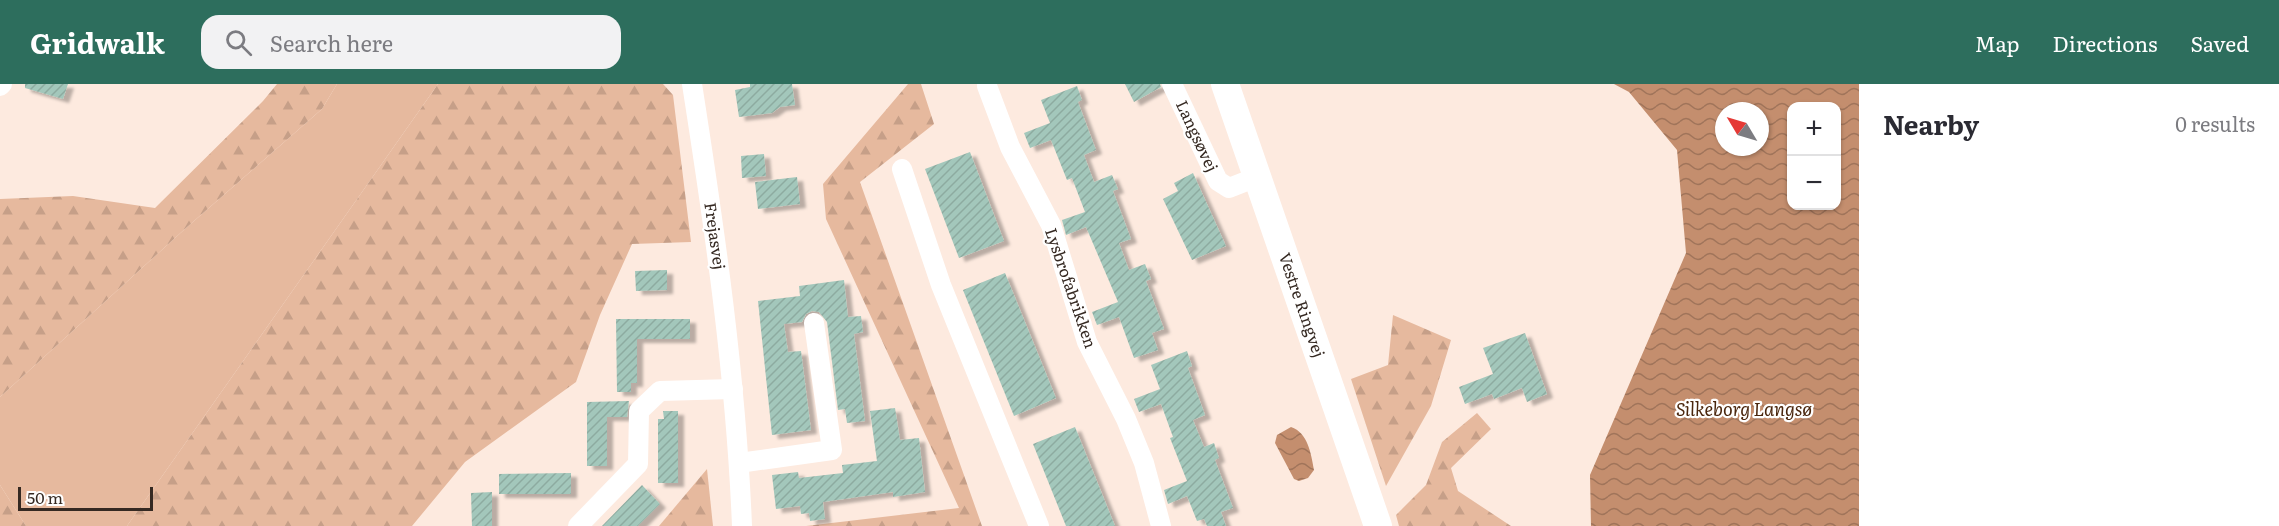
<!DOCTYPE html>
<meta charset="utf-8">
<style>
:root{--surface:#fff;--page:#f2f2f3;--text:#2b2b33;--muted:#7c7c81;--line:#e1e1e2;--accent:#2d6e5d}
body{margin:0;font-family:Literata,serif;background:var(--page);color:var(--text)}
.controls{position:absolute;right:18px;top:18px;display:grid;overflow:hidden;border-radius:12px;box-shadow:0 2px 4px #0004}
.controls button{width:54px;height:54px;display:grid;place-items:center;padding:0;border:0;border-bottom:2px solid var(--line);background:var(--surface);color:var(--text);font:30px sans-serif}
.compass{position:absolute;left:1715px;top:18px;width:54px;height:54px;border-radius:50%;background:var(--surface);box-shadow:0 2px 4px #0004;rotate:308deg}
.scale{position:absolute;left:18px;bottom:15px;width:135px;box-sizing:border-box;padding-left:6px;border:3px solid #352922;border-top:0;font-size:16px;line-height:21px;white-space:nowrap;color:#352922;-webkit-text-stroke:4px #fff;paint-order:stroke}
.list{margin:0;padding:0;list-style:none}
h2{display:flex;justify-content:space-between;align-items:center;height:78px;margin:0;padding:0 24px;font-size:26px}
h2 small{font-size:20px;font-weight:400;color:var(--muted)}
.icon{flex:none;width:33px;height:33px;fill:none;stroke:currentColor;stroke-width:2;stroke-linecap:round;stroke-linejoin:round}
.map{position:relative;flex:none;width:1859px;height:442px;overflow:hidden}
header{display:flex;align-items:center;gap:36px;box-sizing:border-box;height:84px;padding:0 30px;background:var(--accent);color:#fff}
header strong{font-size:28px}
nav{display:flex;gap:33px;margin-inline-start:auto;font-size:21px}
.search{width:420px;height:54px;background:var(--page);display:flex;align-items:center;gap:15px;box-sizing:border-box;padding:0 21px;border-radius:18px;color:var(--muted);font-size:22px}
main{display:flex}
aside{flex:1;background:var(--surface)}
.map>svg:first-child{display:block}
</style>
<header>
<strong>Gridwalk</strong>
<div class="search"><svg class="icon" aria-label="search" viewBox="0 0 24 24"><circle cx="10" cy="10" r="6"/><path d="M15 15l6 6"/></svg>Search here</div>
<nav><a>Map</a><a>Directions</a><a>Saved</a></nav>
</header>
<main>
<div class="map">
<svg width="1859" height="442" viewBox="0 0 1859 442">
<defs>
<pattern id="forest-firs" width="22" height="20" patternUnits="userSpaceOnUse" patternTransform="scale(1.5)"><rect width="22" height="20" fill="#e6b99e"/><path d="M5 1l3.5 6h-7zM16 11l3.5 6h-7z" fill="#c69f88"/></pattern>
<pattern id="water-waves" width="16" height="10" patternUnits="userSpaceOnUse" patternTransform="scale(1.5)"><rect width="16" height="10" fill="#c48e6e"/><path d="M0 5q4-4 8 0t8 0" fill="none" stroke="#a0745a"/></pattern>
<pattern id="building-hatch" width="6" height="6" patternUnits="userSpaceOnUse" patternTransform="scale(1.5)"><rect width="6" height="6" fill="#a3c7bb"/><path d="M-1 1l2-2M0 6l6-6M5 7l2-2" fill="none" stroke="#8daba0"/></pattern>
<filter id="shadow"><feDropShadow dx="6" dy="4" stdDeviation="1.5" flood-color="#0004"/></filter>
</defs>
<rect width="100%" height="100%" fill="#fdeadf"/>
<path fill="#e6b99e" d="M 337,0 L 438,0 L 127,442 L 26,442 L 0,401 L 0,313 L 186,144 L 322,25 Z"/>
<g fill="url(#forest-firs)">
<path d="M 277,0 L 337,0 L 322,25 L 186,144 L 0,313 L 0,115 L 73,112 L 155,124 L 263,17 Z"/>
<path d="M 438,0 L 663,0 L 673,11 L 691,158 L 632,160 L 600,231 L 576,298 L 465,378 L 412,442 L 127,442 Z"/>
<path d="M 908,0 L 921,0 L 934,40 L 860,98 L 982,442 L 806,442 L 959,424 L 826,135 L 823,100 Z"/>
<path d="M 1393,231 L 1451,256 L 1431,322 L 1386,402 L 1351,295 L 1388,281 Z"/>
<path d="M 1477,329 L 1491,345 L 1451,384 L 1458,407 L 1511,442 L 1399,442 L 1396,431 L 1426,401 L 1442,358 Z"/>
<path d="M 707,385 L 713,442 L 659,442 Z"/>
<path d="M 0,401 L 26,442 L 0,442 Z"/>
</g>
<g fill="url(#water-waves)" fill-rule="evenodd">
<path d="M 1614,0 L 1859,0 L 1859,442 L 1591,442 L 1590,391 L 1686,169 L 1677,66 L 1629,8 ZM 1792,22 L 1836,22 L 1836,122 L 1792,122 ZM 1724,27 L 1760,27 L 1760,63 L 1724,63 Z"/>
<path d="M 1291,343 C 1308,349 1311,369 1314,386 L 1308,394 L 1299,397 L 1294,395 L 1275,359 L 1277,351 Z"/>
</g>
<g fill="url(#building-hatch)" filter="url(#shadow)">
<path d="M 25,0 L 68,0 L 63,15 L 25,4 Z"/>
<path d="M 750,0 L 792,0 L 795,21 L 780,23 L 772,29 L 739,33 L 735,6 L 750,3 Z"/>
<path d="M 1125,0 L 1160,0 L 1161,3 L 1134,18 Z"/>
<path d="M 1077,2 L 1082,16 L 1078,18 L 1096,66 L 1084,71 L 1094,98 L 1112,91 L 1118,105 L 1113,107 L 1131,155 L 1119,159 L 1129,186 L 1145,180 L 1151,195 L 1146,197 L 1164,245 L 1152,249 L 1158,266 L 1134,274 L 1119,233 L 1097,241 L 1092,228 L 1118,218 L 1086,143 L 1066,151 L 1062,136 L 1085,128 L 1072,94 L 1067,96 L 1051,56 L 1030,64 L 1024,49 L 1050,39 L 1041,16 Z"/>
<path d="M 970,68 L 1004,157 L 959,174 L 925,85 Z"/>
<path d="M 764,70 L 766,92 L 742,94 L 741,72 Z"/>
<path d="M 1193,89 L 1226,162 L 1192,176 L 1163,115 L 1178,107 L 1174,99 Z"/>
<path d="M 797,93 L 800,120 L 758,125 L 755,98 Z"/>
<path d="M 667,186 L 667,206 L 636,207 L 635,187 Z"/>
<path d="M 1005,189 L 1056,314 L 1014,332 L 963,206 Z"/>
<path d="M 844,196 L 848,233 L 861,232 L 863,248 L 854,250 L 865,337 L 847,339 L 845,325 L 838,326 L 827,238 L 819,228 L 812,227 L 806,230 L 802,238 L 784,240 L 788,268 L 801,267 L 811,346 L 772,351 L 758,217 L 800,212 L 799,202 Z"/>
<path d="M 616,235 L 690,235 L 690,255 L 637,255 L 637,299 L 631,299 L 631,308 L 617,308 Z"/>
<path d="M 1525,249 L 1547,310 L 1527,318 L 1522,304 L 1494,315 L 1492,310 L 1465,320 L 1459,303 L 1493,290 L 1483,264 Z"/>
<path d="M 1187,267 L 1192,282 L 1188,284 L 1205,331 L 1193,336 L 1204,363 L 1214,359 L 1219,374 L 1215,376 L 1233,424 L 1221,428 L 1226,442 L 1207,442 L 1204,435 L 1197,437 L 1187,412 L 1168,420 L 1164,406 L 1187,397 L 1170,354 L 1173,353 L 1161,320 L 1139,328 L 1134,315 L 1160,305 L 1151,281 Z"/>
<path d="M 629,317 L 627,333 L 607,333 L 607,382 L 587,382 L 587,318 Z"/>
<path d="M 895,324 L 900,356 L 919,354 L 925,408 L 893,413 L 893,408 L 823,418 L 825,435 L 810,437 L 809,429 L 801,430 L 800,422 L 776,425 L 772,391 L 798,388 L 799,394 L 843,389 L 842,381 L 877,377 L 870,327 Z"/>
<path d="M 663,327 L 678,327 L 678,399 L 658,399 L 658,335 L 664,335 Z"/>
<path d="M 1075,343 L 1115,442 L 1066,442 L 1033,360 Z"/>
<path d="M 571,389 L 571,410 L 499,410 L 499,390 Z"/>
<path d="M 642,401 L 660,420 L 638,442 L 602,442 Z"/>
<path d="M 492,408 L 492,442 L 472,442 L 471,409 Z"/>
</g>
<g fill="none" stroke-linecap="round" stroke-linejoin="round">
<g stroke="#fff" stroke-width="20">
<path d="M 692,0 C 715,147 736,293 742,442"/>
<path d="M 1172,0 L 1218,97 L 1229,104 L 1257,93"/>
<path d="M 0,2 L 2,0"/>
<path d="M 987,2 L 1010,63 L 1051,141 L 1087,258 L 1126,335 L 1144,379 L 1161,442"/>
<path d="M 902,85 L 941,201 L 1039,442"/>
<path d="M 739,379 L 832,366 L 814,239"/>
<path d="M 578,442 L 638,380 L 639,327 L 660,307 L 733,305"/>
</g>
<path stroke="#fff" stroke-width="28" d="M 1225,0 L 1378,442"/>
</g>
<g text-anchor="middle" stroke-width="4.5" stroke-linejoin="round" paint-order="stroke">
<g font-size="16" fill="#352922" stroke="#fff">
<text transform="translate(1197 52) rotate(65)" y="6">Langsøvej</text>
<text transform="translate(715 152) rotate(82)" y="6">Frejasvej</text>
<text transform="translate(1071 204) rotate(71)" y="6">Lysbrofabrikken</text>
<text transform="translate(1302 221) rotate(71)" y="6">Vestre Ringvej</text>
</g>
<g font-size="18" font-style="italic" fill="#4a260d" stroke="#fff">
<text x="1744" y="332">Silkeborg Langsø</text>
</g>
</g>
</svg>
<div class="controls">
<button>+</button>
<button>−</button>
</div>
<svg class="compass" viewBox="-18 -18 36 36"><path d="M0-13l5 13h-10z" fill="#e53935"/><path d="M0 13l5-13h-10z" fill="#7c7c81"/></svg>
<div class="scale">50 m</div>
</div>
<aside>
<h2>Nearby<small>0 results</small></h2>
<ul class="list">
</ul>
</aside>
</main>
